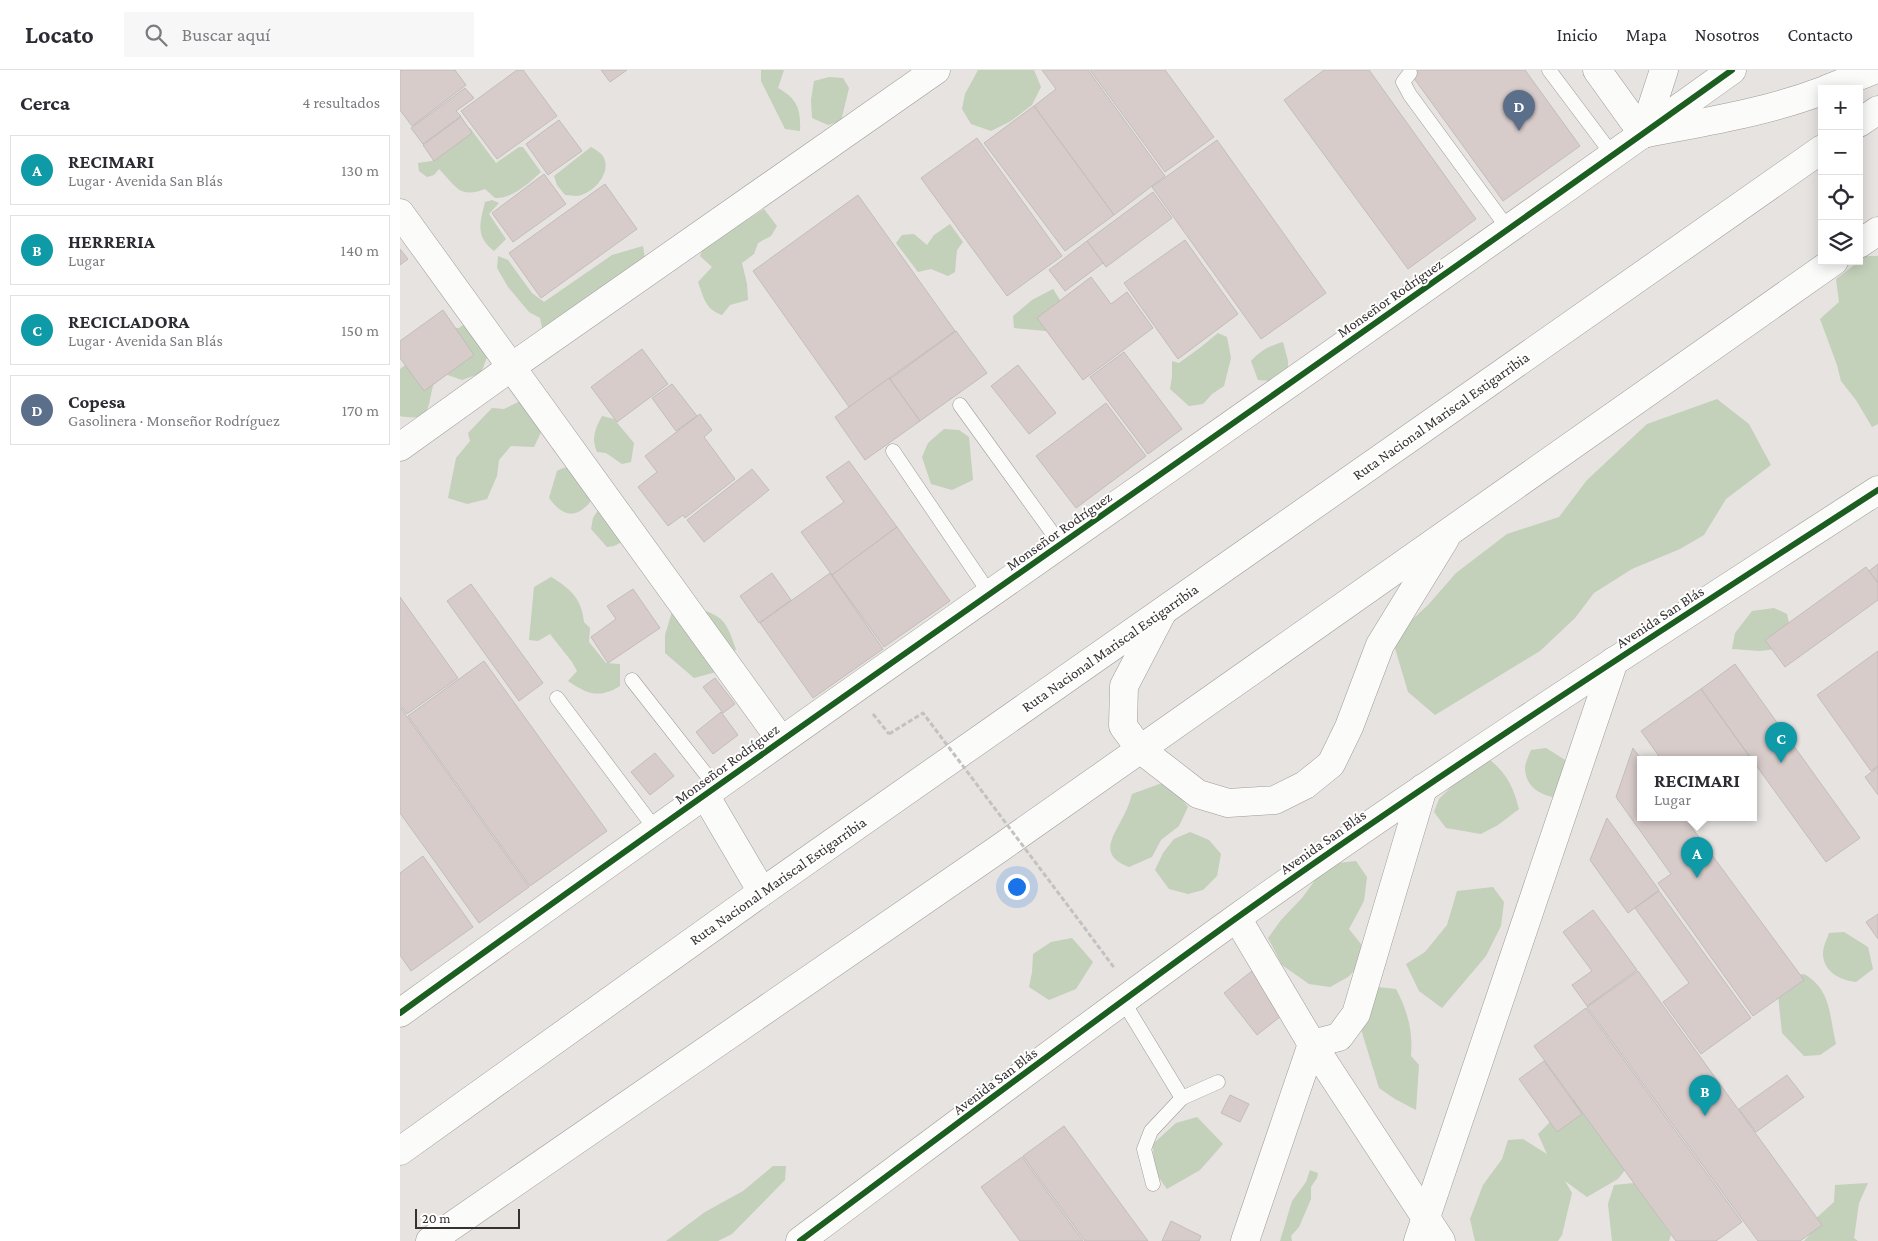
<!DOCTYPE html>
<html lang="es">
<meta charset="utf-8">
<style>
:root{--surface:#fff;--page:#f7f7f7;--text:#2b2b33;--muted:#7c7c81;--line:#e1e1e2;--accent:#73706e}
body{margin:0;font-family:"Crimson Pro",serif;background:var(--page);color:var(--text)}
.controls{position:absolute;right:15px;top:15px;display:grid;overflow:hidden;border-radius:0px;box-shadow:0 2px 12px #0003}
.controls button{width:45px;height:45px;display:grid;place-items:center;padding:0;border:0;border-bottom:1px solid var(--line);background:var(--surface);color:var(--text);font:25px sans-serif}
.scale{position:absolute;left:15px;bottom:12px;width:105px;box-sizing:border-box;padding-left:5px;border:2px solid #353230;border-top:0;font-size:14px;line-height:18px;white-space:nowrap;color:#353230;-webkit-text-stroke:4px #fff;paint-order:stroke}
.you{position:absolute;left:616px;top:816px;width:18px;height:18px;margin:-12px;border:4px solid #fff;border-radius:50%;background:#1a73e8;box-shadow:0 0 0 8px #1a73e833}
.badge{display:grid;place-items:center;width:32px;height:32px;border-radius:50%;background:var(--accent);color:#fff;font-size:16px;font-weight:700}
.pin{position:absolute;translate:-50% -41px;filter:drop-shadow(0 1px 2px #0008)}
.pin::after{content:'';position:absolute;top:26px;width:18px;height:15px;background:inherit;clip-path:polygon(0 0,100% 0,50% 100%)}
.popup{position:absolute;left:1237px;top:686px;width:120px;height:65px;box-sizing:border-box;display:grid;place-content:center;border-radius:0px;background:var(--surface);filter:drop-shadow(0 1px 4px #0005);font-size:16px;white-space:nowrap;color:var(--muted)}
.popup b{font-size:19px;color:var(--text)}
.popup::after{content:'';position:absolute;left:50%;top:100%;margin-left:-10px;border:10px solid transparent;border-top-color:var(--surface)}
.list{margin:0;padding:0;list-style:none}
h2{display:flex;justify-content:space-between;align-items:center;height:65px;margin:0;padding:0 20px;font-size:21px}
h2 small{font-size:16px;font-weight:400;color:var(--muted)}
.list li{display:grid;grid-template-columns:32px 1fr auto;gap:15px;align-items:center;box-sizing:border-box;height:70px;margin:0 10px 10px;padding:0 10px;border:1px solid var(--line);border-radius:0px}
.list b{display:block;font-size:19px;white-space:nowrap}
.list p{margin:0;font-size:16px;white-space:nowrap;color:var(--muted)}
.list em{font-size:16px;font-style:normal;color:var(--muted)}
.icon{flex:none;width:28px;height:28px;fill:none;stroke:currentColor;stroke-width:2;stroke-linecap:round;stroke-linejoin:round}
.map{position:relative;flex:none;width:1478px;height:1171px;overflow:hidden}
header{display:flex;align-items:center;gap:30px;box-sizing:border-box;height:70px;padding:0 25px;background:var(--surface);border-bottom:1px solid var(--line)}
header strong{font-size:24px}
nav{display:flex;gap:28px;margin-inline-start:auto;font-size:18px}
.search{width:350px;height:45px;background:var(--page);display:flex;align-items:center;gap:12px;box-sizing:border-box;padding:0 18px;border-radius:0px;color:var(--muted);font-size:19px}
main{display:flex}
aside{flex:1;background:var(--surface)}
.map>svg:first-child{display:block}
</style>
<header>
<strong>Locato</strong>
<div class="search"><svg class="icon" aria-label="search" viewBox="0 0 24 24"><circle cx="10" cy="10" r="6"/><path d="M15 15l6 6"/></svg>Buscar aquí</div>
<nav><a>Inicio</a><a>Mapa</a><a>Nosotros</a><a>Contacto</a></nav>
</header>
<main>
<aside>
<h2>Cerca<small>4 resultados</small></h2>
<ul class="list">
<li><span class="badge" style="background:#0f9aa8">A</span><div><b>RECIMARI</b><p>Lugar · Avenida San Blás</p></div><em>130 m</em></li>
<li><span class="badge" style="background:#0f9aa8">B</span><div><b>HERRERIA</b><p>Lugar</p></div><em>140 m</em></li>
<li><span class="badge" style="background:#0f9aa8">C</span><div><b>RECICLADORA</b><p>Lugar · Avenida San Blás</p></div><em>150 m</em></li>
<li><span class="badge" style="background:#5c6f8a">D</span><div><b>Copesa</b><p>Gasolinera · Monseñor Rodríguez</p></div><em>170 m</em></li>
</ul>
</aside>
<div class="map">
<svg width="1478" height="1171" viewBox="0 0 1478 1171">
<rect width="100%" height="100%" fill="#e7e3e0"/>
<g fill="#c3d0ba">
<path d="M 361,0 L 384,0 L 378,18 C 397,29 401,38 400,61 L 385,59 L 361,11 Z"/>
<path d="M 578,0 L 634,0 L 641,17 L 632,35 L 611,51 L 591,61 L 571,54 L 562,39 L 565,24 Z"/>
<path d="M 429,7 L 443,8 L 449,18 L 441,51 L 428,55 L 412,48 L 411,30 L 414,11 Z"/>
<path d="M 63,58 L 70,58 L 96,93 L 119,77 L 123,77 L 141,102 C 129,113 112,129 95,128 L 85,119 C 59,129 56,116 39,99 L 34,105 L 27,107 L 19,101 L 18,93 L 32,91 Z"/>
<path d="M 191,77 C 196,80 204,84 205,91 C 209,106 192,124 177,126 C 174,126 169,125 165,125 L 157,115 L 154,106 Z"/>
<path d="M 92,130 L 99,133 L 89,144 L 106,169 L 94,181 C 75,166 80,153 85,132 Z"/>
<path d="M 364,139 L 377,156 L 371,166 L 358,173 L 354,184 L 342,193 L 347,214 L 348,230 L 330,235 L 322,245 C 305,239 304,228 298,212 L 312,197 L 300,186 L 307,168 L 321,159 L 345,151 Z"/>
<path d="M 550,154 L 563,172 L 557,180 L 555,202 L 548,206 L 531,199 L 518,202 L 496,173 L 502,165 L 514,164 L 527,175 L 534,165 Z"/>
<path d="M 243,176 L 246,195 L 143,262 L 140,248 L 129,242 L 108,217 L 97,198 L 98,186 L 108,190 L 132,223 L 144,232 L 212,185 Z"/>
<path d="M 1466,186 L 1478,186 L 1478,354 L 1472,357 L 1456,330 L 1441,311 L 1437,295 L 1420,249 L 1439,232 L 1436,209 Z"/>
<path d="M 653,219 L 660,230 L 674,228 L 656,262 L 614,258 L 613,246 L 632,230 Z"/>
<path d="M 79,244 L 95,266 L 81,303 L 62,310 L 42,303 C 39,307 35,311 33,316 C 27,339 31,352 0,346 L 0,299 L 19,285 L 41,257 L 59,258 Z"/>
<path d="M 818,263 L 827,267 L 831,288 L 824,316 L 812,324 L 803,334 L 789,336 L 770,319 L 772,307 L 772,291 L 779,293 L 801,277 Z"/>
<path d="M 883,272 L 888,291 L 888,306 L 872,311 L 858,310 L 851,291 C 860,281 869,276 883,272 Z"/>
<path d="M 1317,329 L 1349,354 L 1371,395 L 1326,429 L 1304,465 L 1280,479 L 1232,499 L 1194,523 L 1175,548 L 1140,581 L 1035,645 L 1008,622 L 992,568 L 1028,535 L 1056,503 L 1107,464 L 1159,447 L 1187,410 L 1247,354 Z"/>
<path d="M 118,332 L 130,334 L 142,360 L 134,377 L 111,376 L 99,390 L 97,406 L 87,429 L 67,434 L 48,428 L 56,388 L 70,371 L 68,363 L 92,338 L 104,339 Z"/>
<path d="M 202,346 L 214,349 L 234,373 L 231,392 L 222,394 L 206,383 L 197,382 C 191,368 195,359 202,346 Z"/>
<path d="M 544,359 L 559,360 L 569,367 L 573,410 L 552,420 L 531,414 L 522,387 L 528,373 Z"/>
<path d="M 177,396 L 194,427 C 179,448 165,450 149,428 L 157,401 L 163,398 Z"/>
<path d="M 200,437 L 230,468 L 214,476 L 207,477 L 191,459 L 193,448 Z"/>
<path d="M 151,507 C 170,518 182,529 184,552 L 190,558 L 189,572 L 206,593 L 220,594 L 220,616 C 199,629 187,624 168,611 L 177,601 L 172,592 L 150,564 L 138,571 L 129,570 L 134,517 Z"/>
<path d="M 297,538 C 325,547 326,552 336,579 L 316,602 L 294,608 L 265,583 L 265,565 L 272,542 Z"/>
<path d="M 1374,538 L 1387,544 L 1392,567 L 1376,579 L 1360,581 L 1332,579 L 1335,563 L 1352,541 Z"/>
<path d="M 1146,678 L 1170,693 L 1159,728 C 1142,726 1126,718 1125,699 C 1125,693 1129,685 1131,680 Z"/>
<path d="M 1090,690 C 1108,705 1113,717 1119,739 L 1098,755 L 1081,764 L 1046,758 L 1034,742 L 1039,729 L 1050,718 L 1057,695 Z"/>
<path d="M 762,713 L 774,719 L 788,737 L 779,756 L 761,770 L 752,787 L 729,797 C 696,784 715,765 725,743 C 728,737 730,731 732,724 Z"/>
<path d="M 790,762 L 809,770 L 821,784 L 817,806 L 803,820 L 788,824 L 769,819 L 755,800 L 763,783 L 774,769 Z"/>
<path d="M 956,791 L 967,807 L 964,831 L 949,859 L 961,874 L 963,892 L 948,907 L 930,917 L 909,914 L 882,895 L 868,868 L 881,850 L 902,828 L 913,813 L 919,795 Z"/>
<path d="M 1093,817 L 1104,832 L 1101,856 L 1086,886 L 1042,938 L 1019,921 L 1006,894 L 1025,882 L 1047,855 L 1057,821 Z"/>
<path d="M 1444,862 L 1468,877 L 1473,899 L 1456,912 C 1440,910 1423,902 1423,883 C 1423,877 1427,869 1429,863 Z"/>
<path d="M 672,868 L 693,892 L 676,919 L 649,930 L 629,917 L 632,902 L 633,884 L 651,872 Z"/>
<path d="M 1404,904 C 1432,920 1429,946 1436,974 L 1420,985 L 1404,986 L 1382,963 L 1378,925 L 1384,907 Z"/>
<path d="M 978,917 L 996,919 C 1008,942 1013,961 1011,986 L 1019,995 L 1016,1040 L 995,1029 L 979,1018 L 957,946 L 963,927 Z"/>
<path d="M 1173,1029 L 1239,1082 L 1218,1109 L 1187,1127 L 1165,1111 L 1172,1123 L 1162,1165 L 1158,1171 L 1075,1171 L 1070,1149 L 1083,1115 L 1102,1089 L 1108,1070 L 1123,1069 L 1147,1084 L 1138,1064 Z"/>
<path d="M 797,1047 L 823,1074 L 800,1100 L 767,1119 L 754,1101 L 753,1074 L 776,1053 Z"/>
<path d="M 373,1096 L 386,1096 L 385,1110 L 332,1164 L 318,1171 L 266,1171 L 305,1142 L 343,1121 Z"/>
<path d="M 910,1100 L 918,1103 L 917,1108 L 911,1117 L 911,1129 L 899,1157 L 891,1166 L 892,1171 L 880,1171 L 892,1131 L 906,1112 Z"/>
<path d="M 1234,1113 L 1271,1165 L 1269,1171 L 1212,1171 L 1208,1134 L 1214,1115 Z"/>
<path d="M 1468,1113 L 1459,1133 L 1454,1168 L 1458,1171 L 1404,1171 L 1411,1163 L 1413,1151 L 1434,1132 L 1435,1115 Z"/>
</g>
<g fill="#d8ccca" stroke="#c0bdbb">
<path d="M 0,0 L 55,0 L 66,15 L 12,56 L 0,40 Z"/>
<path d="M 117,0 L 123,0 L 157,46 L 97,89 L 61,41 Z"/>
<path d="M 201,0 L 227,0 L 210,12 Z"/>
<path d="M 642,0 L 688,0 L 765,106 L 714,145 L 634,36 L 656,19 Z"/>
<path d="M 690,0 L 765,0 L 814,67 L 765,102 Z"/>
<path d="M 924,0 L 969,0 L 1076,149 L 1008,199 L 884,30 Z"/>
<path d="M 1008,0 L 1125,0 L 1180,76 L 1103,131 Z"/>
<path d="M 65,18 L 74,28 L 56,41 L 61,46 L 23,74 L 11,58 Z"/>
<path d="M 634,36 L 714,145 L 665,181 L 584,73 Z"/>
<path d="M 61,47 L 72,63 L 34,91 L 23,75 Z"/>
<path d="M 159,50 L 182,81 L 148,105 L 126,74 Z"/>
<path d="M 577,68 L 662,186 L 607,226 L 521,108 Z"/>
<path d="M 817,70 L 926,223 L 861,269 L 752,117 Z"/>
<path d="M 144,104 L 166,134 L 113,172 L 92,143 Z"/>
<path d="M 205,114 L 237,159 L 141,228 L 109,183 Z"/>
<path d="M 753,122 L 772,148 L 706,197 L 687,171 Z"/>
<path d="M 458,125 L 555,261 L 449,337 L 353,201 Z"/>
<path d="M 785,170 L 838,244 L 778,289 L 724,213 Z"/>
<path d="M 687,171 L 703,193 L 665,221 L 649,200 Z"/>
<path d="M 0,179 L 8,189 L 0,195 Z"/>
<path d="M 691,207 L 711,234 L 727,222 L 753,258 L 683,310 L 637,248 Z"/>
<path d="M 43,240 L 74,285 L 24,321 L 0,288 L 0,271 Z"/>
<path d="M 556,261 L 587,303 L 520,351 L 490,309 Z"/>
<path d="M 242,279 L 268,314 L 217,352 L 191,317 Z"/>
<path d="M 724,282 L 782,359 L 748,384 L 690,307 Z"/>
<path d="M 618,295 L 656,343 L 629,364 L 591,316 Z"/>
<path d="M 489,308 L 520,351 L 465,390 L 435,347 Z"/>
<path d="M 272,314 L 297,346 L 276,361 L 252,328 Z"/>
<path d="M 706,333 L 746,386 L 676,438 L 636,386 Z"/>
<path d="M 300,344 L 312,360 L 304,367 L 335,409 L 285,448 L 283,445 L 268,456 L 238,417 L 257,402 L 245,386 Z"/>
<path d="M 449,391 L 497,457 L 432,505 L 401,462 L 444,432 L 426,407 Z"/>
<path d="M 352,399 L 369,420 L 304,472 L 287,450 Z"/>
<path d="M 497,457 L 550,531 L 484,577 L 432,505 Z"/>
<path d="M 1478,494 L 1478,513 L 1469,501 Z"/>
<path d="M 1466,497 L 1478,513 L 1478,530 L 1385,597 L 1365,570 Z"/>
<path d="M 372,503 L 391,530 L 359,553 L 340,526 Z"/>
<path d="M 430,503 L 483,579 L 413,628 L 360,553 Z"/>
<path d="M 71,514 L 143,613 L 119,631 L 47,531 Z"/>
<path d="M 233,519 L 260,558 L 208,593 L 191,567 L 216,549 L 207,536 Z"/>
<path d="M 0,527 L 58,608 L 7,644 L 0,635 Z"/>
<path d="M 1478,581 L 1478,696 L 1471,701 L 1417,625 Z"/>
<path d="M 84,591 L 207,761 L 130,816 L 8,646 Z"/>
<path d="M 1335,594 L 1460,768 L 1426,792 L 1301,619 Z"/>
<path d="M 315,608 L 335,634 L 323,643 L 303,617 Z"/>
<path d="M 1301,619 L 1351,689 L 1261,689 L 1241,661 Z"/>
<path d="M 0,637 L 129,817 L 79,853 L 0,743 Z"/>
<path d="M 321,642 L 338,665 L 313,684 L 296,662 Z"/>
<path d="M 1233,678 L 1241,689 L 1241,747 L 1284,747 L 1404,910 L 1353,946 L 1258,813 L 1271,804 L 1216,727 Z"/>
<path d="M 255,683 L 274,706 L 250,725 L 231,702 Z"/>
<path d="M 1478,697 L 1478,725 L 1465,707 Z"/>
<path d="M 1207,748 L 1259,820 L 1228,843 L 1190,790 Z"/>
<path d="M 23,786 L 73,857 L 11,901 L 0,885 L 0,803 Z"/>
<path d="M 1259,821 L 1351,948 L 1301,984 L 1263,932 L 1289,913 L 1235,838 Z"/>
<path d="M 1193,840 L 1237,900 L 1187,936 L 1172,915 L 1192,901 L 1163,862 Z"/>
<path d="M 1478,844 L 1478,869 L 1466,852 Z"/>
<path d="M 852,901 L 885,943 L 857,965 L 824,923 Z"/>
<path d="M 1238,901 L 1422,1155 L 1400,1171 L 1358,1171 L 1187,937 Z"/>
<path d="M 1186,938 L 1342,1152 L 1316,1171 L 1276,1171 L 1134,976 Z"/>
<path d="M 1144,991 L 1182,1044 L 1157,1062 L 1119,1009 Z"/>
<path d="M 1387,1005 L 1404,1027 L 1356,1062 L 1339,1039 Z"/>
<path d="M 830,1025 L 849,1034 L 840,1052 L 821,1043 Z"/>
<path d="M 664,1056 L 748,1171 L 685,1171 L 623,1086 Z"/>
<path d="M 622,1087 L 683,1171 L 620,1171 L 581,1117 Z"/>
<path d="M 771,1151 L 801,1166 L 799,1171 L 762,1171 Z"/>
</g>
<g fill="none" stroke-linecap="round" stroke-linejoin="round">
<defs>
<g id="lane">
<path d="M 1149,0 L 1212,84"/>
<path d="M 1010,3 L 1003,12 L 1010,25 L 1109,160"/>
<path d="M 560,335 L 661,475"/>
<path d="M 493,381 L 590,524"/>
<path d="M 232,610 L 316,717"/>
<path d="M 157,628 L 256,760"/>
<path d="M 723,931 L 782,1028 L 751,1061 L 744,1079 L 753,1114"/>
<path d="M 782,1028 L 818,1012"/>
</g>
<g id="street">
<path d="M 1197,0 L 1243,64"/>
<path d="M 1243,64 L 1264,0"/>
<path d="M 0,143 L 381,670"/>
<path d="M 0,377 L 110,298 L 536,0"/>
<path d="M 837,848 L 912,974 L 1041,1171"/>
<path d="M 845,1171 L 912,974 L 939,967 L 956,944 L 1023,718"/>
<path d="M 1018,1171 L 1214,591"/>
</g>
<g id="secondary">
<path d="M 0,943 C 441,624 890,317 1332,0"/>
<path d="M 400,1171 C 545,1063 689,954 835,849 C 1045,699 1262,560 1478,420"/>
</g>
<g id="highway">
<path d="M 1427,19 L 1474,0"/>
<path d="M 1459,53 L 1478,40"/>
<path d="M 1243,64 C 1303,52 1364,43 1422,21"/>
<path d="M 1459,174 L 1478,161"/>
<path d="M 762,543 L 724,616 L 723,656 L 740,679 L 798,724 L 828,733 L 875,730 L 905,715 L 931,694 L 949,657 L 980,575 L 1045,469"/>
<path d="M 305,725 L 362,822"/>
<path d="M 0,1081 L 362,822 L 1422,79"/>
<path d="M 30,1171 L 600,778 L 1434,191"/>
</g>
</defs>
<use href="#lane" stroke="#9e9a98" stroke-width="15"/>
<use href="#street" stroke="#9e9a98" stroke-width="29"/>
<use href="#secondary" stroke="#9e9a98" stroke-width="29"/>
<use href="#highway" stroke="#9e9a98" stroke-width="29"/>
<g stroke="#c3c2c0" stroke-width="3" stroke-dasharray="5 2.5" stroke-linecap="butt">
<path d="M 473,644 L 489,664"/>
<path d="M 684,857 L 715,899"/>
</g>
<use href="#lane" stroke="#fbfbfa" stroke-width="14"/>
<use href="#street" stroke="#fbfbfa" stroke-width="28"/>
<use href="#secondary" stroke="#fbfbfa" stroke-width="28"/>
<use href="#highway" stroke="#fbfbfa" stroke-width="28"/>
<path stroke="#c3c2c0" stroke-width="3" stroke-dasharray="5 2.5" stroke-linecap="butt" d="M 489,664 L 523,643 L 684,857"/>
<defs>
<g id="cycleway">
<path d="M 0,943 C 441,624 890,317 1332,0"/>
<path d="M 400,1171 C 545,1063 689,954 835,849 C 1045,699 1262,560 1478,420"/>
</g>
</defs>
<use href="#cycleway" stroke="#fff" stroke-width="9"/>
<use href="#cycleway" stroke="#1b5e20" stroke-width="6"/>
</g>
<g text-anchor="middle" stroke-width="4" stroke-linejoin="round" paint-order="stroke">
<g font-size="15" fill="#353230" stroke="#fff">
<text transform="translate(990 228) rotate(-35)" y="5">Monseñor Rodríguez</text>
<text transform="translate(1041 346) rotate(-35)" y="5">Ruta Nacional Mariscal Estigarribia</text>
<text transform="translate(659 461) rotate(-35)" y="5">Monseñor Rodríguez</text>
<text transform="translate(1260 547) rotate(-33)" y="5">Avenida San Blás</text>
<text transform="translate(710 578) rotate(-35)" y="5">Ruta Nacional Mariscal Estigarribia</text>
<text transform="translate(327 694) rotate(-36)" y="5">Monseñor Rodríguez</text>
<text transform="translate(923 772) rotate(-35)" y="5">Avenida San Blás</text>
<text transform="translate(378 811) rotate(-35)" y="5">Ruta Nacional Mariscal Estigarribia</text>
<text transform="translate(595 1011) rotate(-37)" y="5">Avenida San Blás</text>
</g>
</g>
</svg>
<div class="controls">
<button>+</button>
<button>−</button>
<button><svg class="icon" aria-label="locate" viewBox="0 0 24 24"><circle cx="12" cy="12" r="6"/><path d="M12 2v4M12 18v4M2 12h4M18 12h4"/></svg></button>
<button><svg class="icon" aria-label="layers" viewBox="0 0 24 24"><path d="M12 4l9 5-9 5-9-5zM3 14l9 5 9-5"/></svg></button>
</div>
<div class="scale">20 m</div>
<div class="you"></div>
<div class="pin badge" style="left:1297px;top:808px;background:#0f9aa8">A</div>
<div class="popup"><b>RECIMARI</b>Lugar</div>
<div class="pin badge" style="left:1305px;top:1046px;background:#0f9aa8">B</div>
<div class="pin badge" style="left:1381px;top:693px;background:#0f9aa8">C</div>
<div class="pin badge" style="left:1119px;top:61px;background:#5c6f8a">D</div>
</div>
</main>
